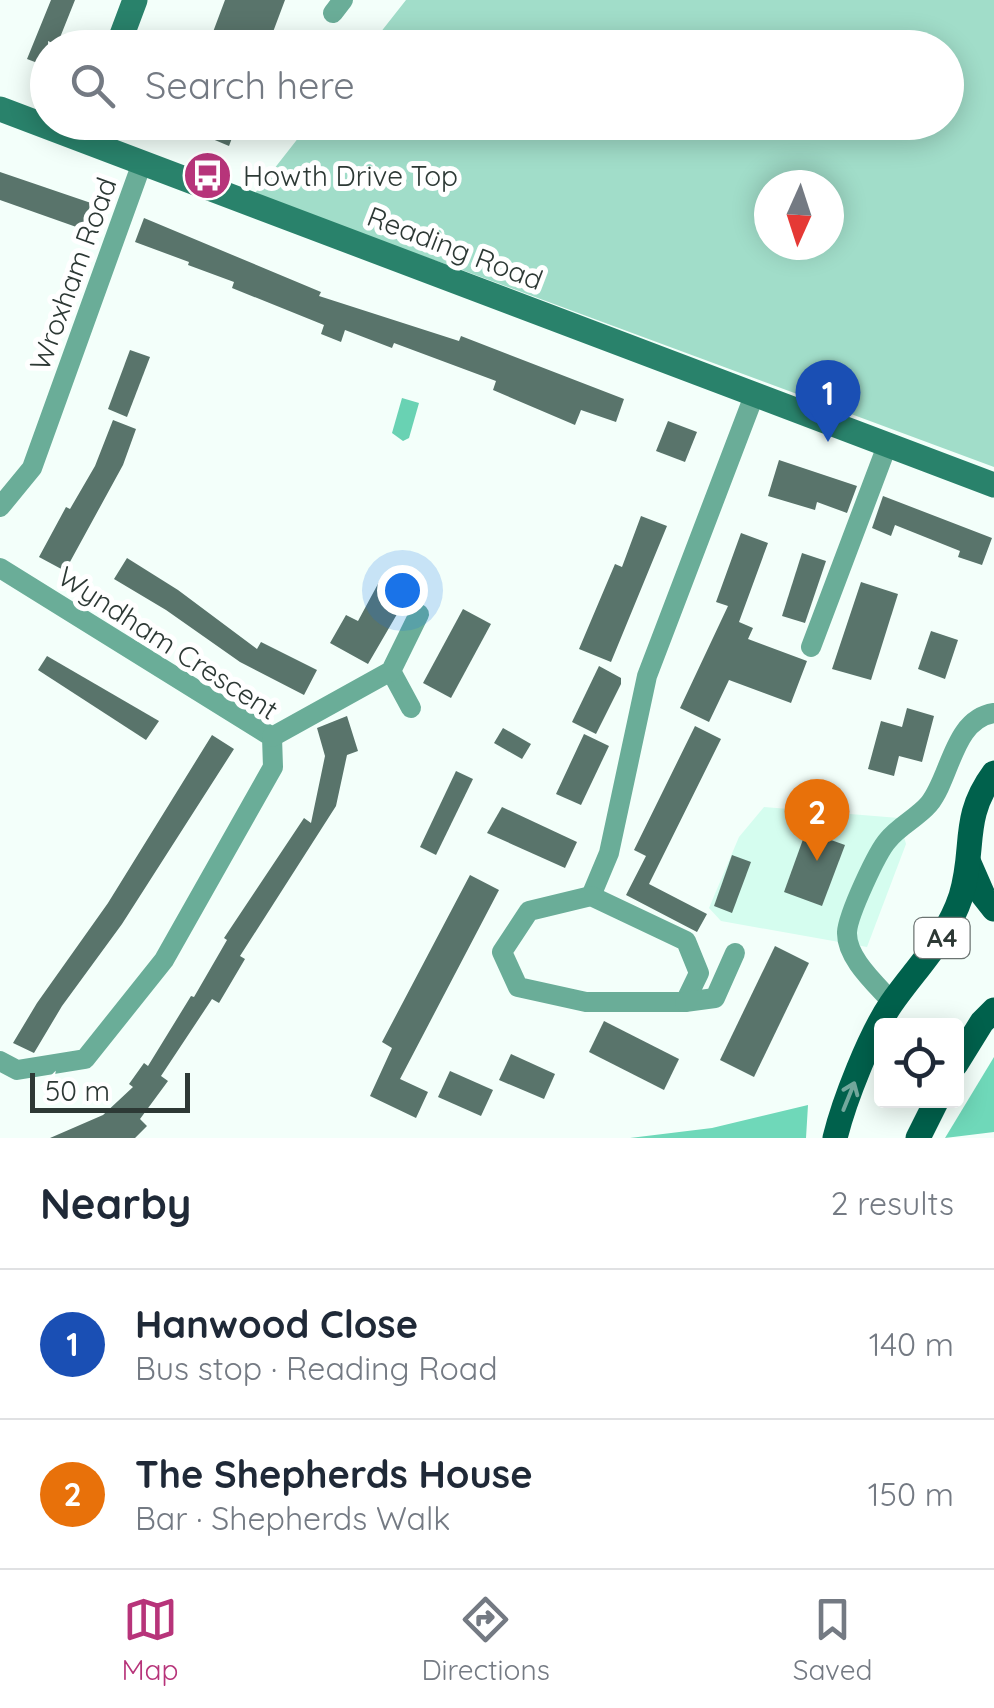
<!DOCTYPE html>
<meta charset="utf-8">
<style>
:root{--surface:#fff;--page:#f2f2f3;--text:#1f2937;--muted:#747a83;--line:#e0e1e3;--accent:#b7347a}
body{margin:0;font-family:Quicksand,sans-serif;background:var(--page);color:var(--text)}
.controls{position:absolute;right:30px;bottom:30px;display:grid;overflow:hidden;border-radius:10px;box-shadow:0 5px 25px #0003}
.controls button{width:90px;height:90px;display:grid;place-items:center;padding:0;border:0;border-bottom:2px solid var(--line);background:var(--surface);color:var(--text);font:50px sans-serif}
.compass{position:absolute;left:754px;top:170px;width:90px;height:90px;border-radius:50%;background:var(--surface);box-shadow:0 5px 25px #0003;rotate:183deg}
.scale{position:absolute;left:30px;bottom:25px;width:160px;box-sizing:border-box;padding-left:10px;border:5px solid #2d3935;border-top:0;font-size:28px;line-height:35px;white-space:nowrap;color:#2d3935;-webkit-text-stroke:8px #fff;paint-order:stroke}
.you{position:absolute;left:402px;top:590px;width:35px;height:35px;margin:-25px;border:8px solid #fff;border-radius:50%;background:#1a73e8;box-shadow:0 0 0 15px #1a73e833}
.badge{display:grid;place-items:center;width:65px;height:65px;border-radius:50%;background:var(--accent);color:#fff;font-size:32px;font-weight:700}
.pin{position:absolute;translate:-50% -82px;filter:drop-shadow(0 2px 5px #0008)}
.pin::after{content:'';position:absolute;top:52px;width:35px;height:30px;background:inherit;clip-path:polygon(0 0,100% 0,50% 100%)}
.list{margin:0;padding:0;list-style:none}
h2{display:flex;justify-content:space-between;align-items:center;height:130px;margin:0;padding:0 40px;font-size:42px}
h2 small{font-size:32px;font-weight:400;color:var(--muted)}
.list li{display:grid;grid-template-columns:65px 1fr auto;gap:30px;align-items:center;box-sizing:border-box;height:150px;padding:0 40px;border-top:2px solid var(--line)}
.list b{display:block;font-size:38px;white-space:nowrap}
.list p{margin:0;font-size:32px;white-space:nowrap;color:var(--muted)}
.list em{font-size:32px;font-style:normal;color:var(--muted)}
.icon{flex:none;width:55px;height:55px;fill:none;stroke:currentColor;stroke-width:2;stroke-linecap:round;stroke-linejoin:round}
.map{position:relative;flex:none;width:994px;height:1138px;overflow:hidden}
.search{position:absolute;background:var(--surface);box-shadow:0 5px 25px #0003;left:30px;right:30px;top:30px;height:110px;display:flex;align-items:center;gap:25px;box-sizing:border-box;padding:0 35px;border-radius:55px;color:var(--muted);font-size:38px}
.sheet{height:430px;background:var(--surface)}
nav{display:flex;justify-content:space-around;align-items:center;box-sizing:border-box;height:140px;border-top:2px solid var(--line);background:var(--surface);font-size:28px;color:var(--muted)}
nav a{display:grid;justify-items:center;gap:5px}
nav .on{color:var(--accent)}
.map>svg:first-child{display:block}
</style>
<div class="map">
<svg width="994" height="1138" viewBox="0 0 994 1138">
<rect width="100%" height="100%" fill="#f3fffa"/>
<path fill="#d5fdef" d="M 764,807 L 899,818 L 906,844 L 867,947 L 721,921 L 709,908 L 739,837 Z"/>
<path fill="#a1ddc9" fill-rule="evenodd" d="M 406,0 L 994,0 L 994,467 L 451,266 L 252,197 L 310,123 L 946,122 L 946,48 L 369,47 ZM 769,185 L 829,185 L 829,245 L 769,245 Z"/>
<g fill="#6fd8b9">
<path d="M 994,1057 L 994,1132 L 945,1138 Z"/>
<path d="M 808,1105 L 806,1138 L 630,1138 L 712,1128 Z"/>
</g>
<path fill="#69d2b3" d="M 402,398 L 419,403 L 409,438 L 403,441 L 392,433 Z"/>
<g fill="#59746b">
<path d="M 51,0 L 75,0 L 57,45 L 48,41 L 48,67 L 27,59 Z"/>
<path d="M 225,0 L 285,0 L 267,48 L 207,48 Z"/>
<path d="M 172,122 L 238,122 L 229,146 Z"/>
<path d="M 0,172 L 91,203 L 82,229 L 0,200 Z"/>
<path d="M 144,218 L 321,292 L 319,296 L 459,341 L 461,336 L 624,399 L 616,422 L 581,410 L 575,425 L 493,390 L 496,381 L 394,343 L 392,348 L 345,330 L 341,342 L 321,334 L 324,325 L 232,288 L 234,282 L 188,265 L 189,262 L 135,242 Z"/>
<path d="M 130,350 L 150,357 L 127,417 L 108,409 Z"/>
<path d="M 113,420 L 136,429 L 123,465 L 65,571 L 39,557 L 66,507 L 70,509 L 95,466 Z"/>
<path d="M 668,421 L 697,432 L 685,462 L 656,451 Z"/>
<path d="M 779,460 L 857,486 L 847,513 L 817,502 L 815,510 L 768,496 Z"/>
<path d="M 883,496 L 992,538 L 982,565 L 958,557 L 960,551 L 895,525 L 891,536 L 872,528 Z"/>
<path d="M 641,516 L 667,526 L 611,662 L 579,649 L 615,564 L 622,567 Z"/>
<path d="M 741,533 L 768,543 L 739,622 L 753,628 L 748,639 L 807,661 L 791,703 L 729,680 L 709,722 L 680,708 L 728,606 L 716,602 Z"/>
<path d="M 802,553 L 826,561 L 805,623 L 782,616 Z"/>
<path d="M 127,558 L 178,590 L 257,649 L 261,642 L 317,670 L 304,695 L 240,662 L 166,610 L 114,579 Z"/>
<path d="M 379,582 L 407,597 L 368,664 L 330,643 L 346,615 L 358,621 Z"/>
<path d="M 861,582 L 898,594 L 871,680 L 832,669 Z"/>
<path d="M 463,609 L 491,624 L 451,698 L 423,683 Z"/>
<path d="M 931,631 L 958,640 L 945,679 L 918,669 Z"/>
<path d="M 47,656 L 159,721 L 146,740 L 38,670 Z"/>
<path d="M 599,666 L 621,678 L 621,684 L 596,734 L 572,722 Z"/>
<path d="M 907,708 L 934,716 L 922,762 L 899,756 L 894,776 L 868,769 L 881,721 L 902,727 Z"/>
<path d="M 347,716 L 358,751 L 347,755 L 336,806 L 240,956 L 245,959 L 219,1003 L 212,999 L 161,1076 L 168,1081 L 140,1119 L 147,1126 L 135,1138 L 50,1138 L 103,1115 L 133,1087 L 129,1084 L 144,1063 L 148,1066 L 191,996 L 194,997 L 227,940 L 224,938 L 304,818 L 311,823 L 325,756 L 317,728 Z"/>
<path d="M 695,726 L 721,739 L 649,884 L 707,914 L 697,932 L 626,895 L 646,856 L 634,850 Z"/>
<path d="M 503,728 L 531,744 L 522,759 L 494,743 Z"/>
<path d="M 584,734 L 609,746 L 581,805 L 556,794 Z"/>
<path d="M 212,735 L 234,749 L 122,924 L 62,1006 L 34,1053 L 13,1043 L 37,1003 L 108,903 Z"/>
<path d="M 456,771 L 473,779 L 436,855 L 420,847 Z"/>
<path d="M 502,807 L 577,842 L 565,868 L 487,833 Z"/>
<path d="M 806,831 L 845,845 L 822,906 L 784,892 Z"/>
<path d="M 732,855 L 751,862 L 732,913 L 714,906 Z"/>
<path d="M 470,875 L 499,890 L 400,1079 L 428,1092 L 416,1118 L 370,1096 L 392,1048 L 382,1042 Z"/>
<path d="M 775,946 L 809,963 L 754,1077 L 720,1060 Z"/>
<path d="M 604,1021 L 679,1059 L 664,1090 L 589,1052 Z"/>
<path d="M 511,1054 L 555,1074 L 544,1099 L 499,1080 Z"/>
<path d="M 450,1071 L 493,1090 L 481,1116 L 438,1097 Z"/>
</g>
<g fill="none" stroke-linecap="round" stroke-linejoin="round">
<g stroke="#6aad98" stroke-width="20">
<path d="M 333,13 L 343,0"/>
<path d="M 0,507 L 32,468 L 142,163"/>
<path d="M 0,568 L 272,737 L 273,767 L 164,960 L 85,1059 L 17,1070 L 0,1061"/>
<path d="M 811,647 L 888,443"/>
<path d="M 391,671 L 411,708"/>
<path d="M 272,737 L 391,671 L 419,614"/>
<path d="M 591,896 L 609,853 L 647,676 L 755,393"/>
<path d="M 591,896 L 686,941 L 699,973 L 685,1002 L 586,1002 L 518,987 L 502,952 L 529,911 Z"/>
<path d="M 685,1002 L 715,998 L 735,953"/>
<path d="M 892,1002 C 876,984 846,958 847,932 C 848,915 877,852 888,840 C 899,826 917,818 929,804 C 951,777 953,719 994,713"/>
</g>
<g stroke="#29826b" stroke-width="25">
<path d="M 117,48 L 135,0"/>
<path d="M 0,109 L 994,485"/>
</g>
<g stroke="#00614c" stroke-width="25">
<path d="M 969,863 L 983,895 L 994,909"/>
<path d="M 956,1064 L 982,1022 L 994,1010"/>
<path d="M 835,1138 C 844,1101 870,1035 891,1004 C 916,968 947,939 961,896 C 976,848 960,819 994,773"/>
<path d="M 918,1138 L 937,1100"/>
</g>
</g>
<defs><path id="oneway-shaft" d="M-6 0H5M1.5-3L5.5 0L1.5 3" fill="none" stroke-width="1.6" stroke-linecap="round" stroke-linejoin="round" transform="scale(2.5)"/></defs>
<use stroke="#73a89d" href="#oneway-shaft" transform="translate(849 1096) rotate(-68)"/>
<defs>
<symbol id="bus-disc" viewBox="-11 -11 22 22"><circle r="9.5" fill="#b7347a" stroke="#fff"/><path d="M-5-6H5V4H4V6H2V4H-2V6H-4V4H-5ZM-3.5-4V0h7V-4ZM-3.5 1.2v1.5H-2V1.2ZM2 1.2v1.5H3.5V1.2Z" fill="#fff"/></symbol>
</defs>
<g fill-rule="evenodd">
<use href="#bus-disc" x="180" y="148" width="55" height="55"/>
</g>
<g text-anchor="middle" stroke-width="10" stroke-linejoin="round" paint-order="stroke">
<rect fill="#fff" stroke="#6c7472" stroke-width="2.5" x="914.5" y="918" width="55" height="40" rx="8"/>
<g font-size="25" font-weight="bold" fill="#2d3935">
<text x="942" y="947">A4</text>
</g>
<g font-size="28" fill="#2d3935" stroke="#fff" text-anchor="start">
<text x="243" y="186">Howth Drive Top</text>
</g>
<g font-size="28" fill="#2d3935" stroke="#fff">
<text transform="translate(455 248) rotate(21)" y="10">Reading Road</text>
<text transform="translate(73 274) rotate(-70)" y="10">Wroxham Road</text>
<text transform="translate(168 643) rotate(33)" y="10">Wyndham Crescent</text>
</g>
</g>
</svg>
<div class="controls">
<button><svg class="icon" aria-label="locate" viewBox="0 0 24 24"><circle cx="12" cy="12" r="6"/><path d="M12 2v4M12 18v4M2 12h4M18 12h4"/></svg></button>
</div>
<svg class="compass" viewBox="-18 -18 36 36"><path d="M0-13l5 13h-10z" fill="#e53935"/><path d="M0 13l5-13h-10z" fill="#747a83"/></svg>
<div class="scale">50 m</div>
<div class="you"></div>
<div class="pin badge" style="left:828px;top:442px;background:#1a4fb4">1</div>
<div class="pin badge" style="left:817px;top:861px;background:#e8710a">2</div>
<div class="search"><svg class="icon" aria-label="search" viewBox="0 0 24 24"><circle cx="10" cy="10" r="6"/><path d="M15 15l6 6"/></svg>Search here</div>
</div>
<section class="sheet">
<h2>Nearby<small>2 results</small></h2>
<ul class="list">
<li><span class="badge" style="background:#1a4fb4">1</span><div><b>Hanwood Close</b><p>Bus stop · Reading Road</p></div><em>140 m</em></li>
<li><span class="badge" style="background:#e8710a">2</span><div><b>The Shepherds House</b><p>Bar · Shepherds Walk</p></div><em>150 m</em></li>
</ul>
</section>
<nav>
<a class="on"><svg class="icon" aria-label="map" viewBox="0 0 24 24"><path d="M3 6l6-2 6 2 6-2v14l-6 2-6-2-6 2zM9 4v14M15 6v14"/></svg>Map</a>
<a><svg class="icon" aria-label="directions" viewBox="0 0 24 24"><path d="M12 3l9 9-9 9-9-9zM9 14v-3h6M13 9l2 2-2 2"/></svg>Directions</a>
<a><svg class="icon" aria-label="saved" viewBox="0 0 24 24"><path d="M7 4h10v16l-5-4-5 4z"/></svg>Saved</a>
</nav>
